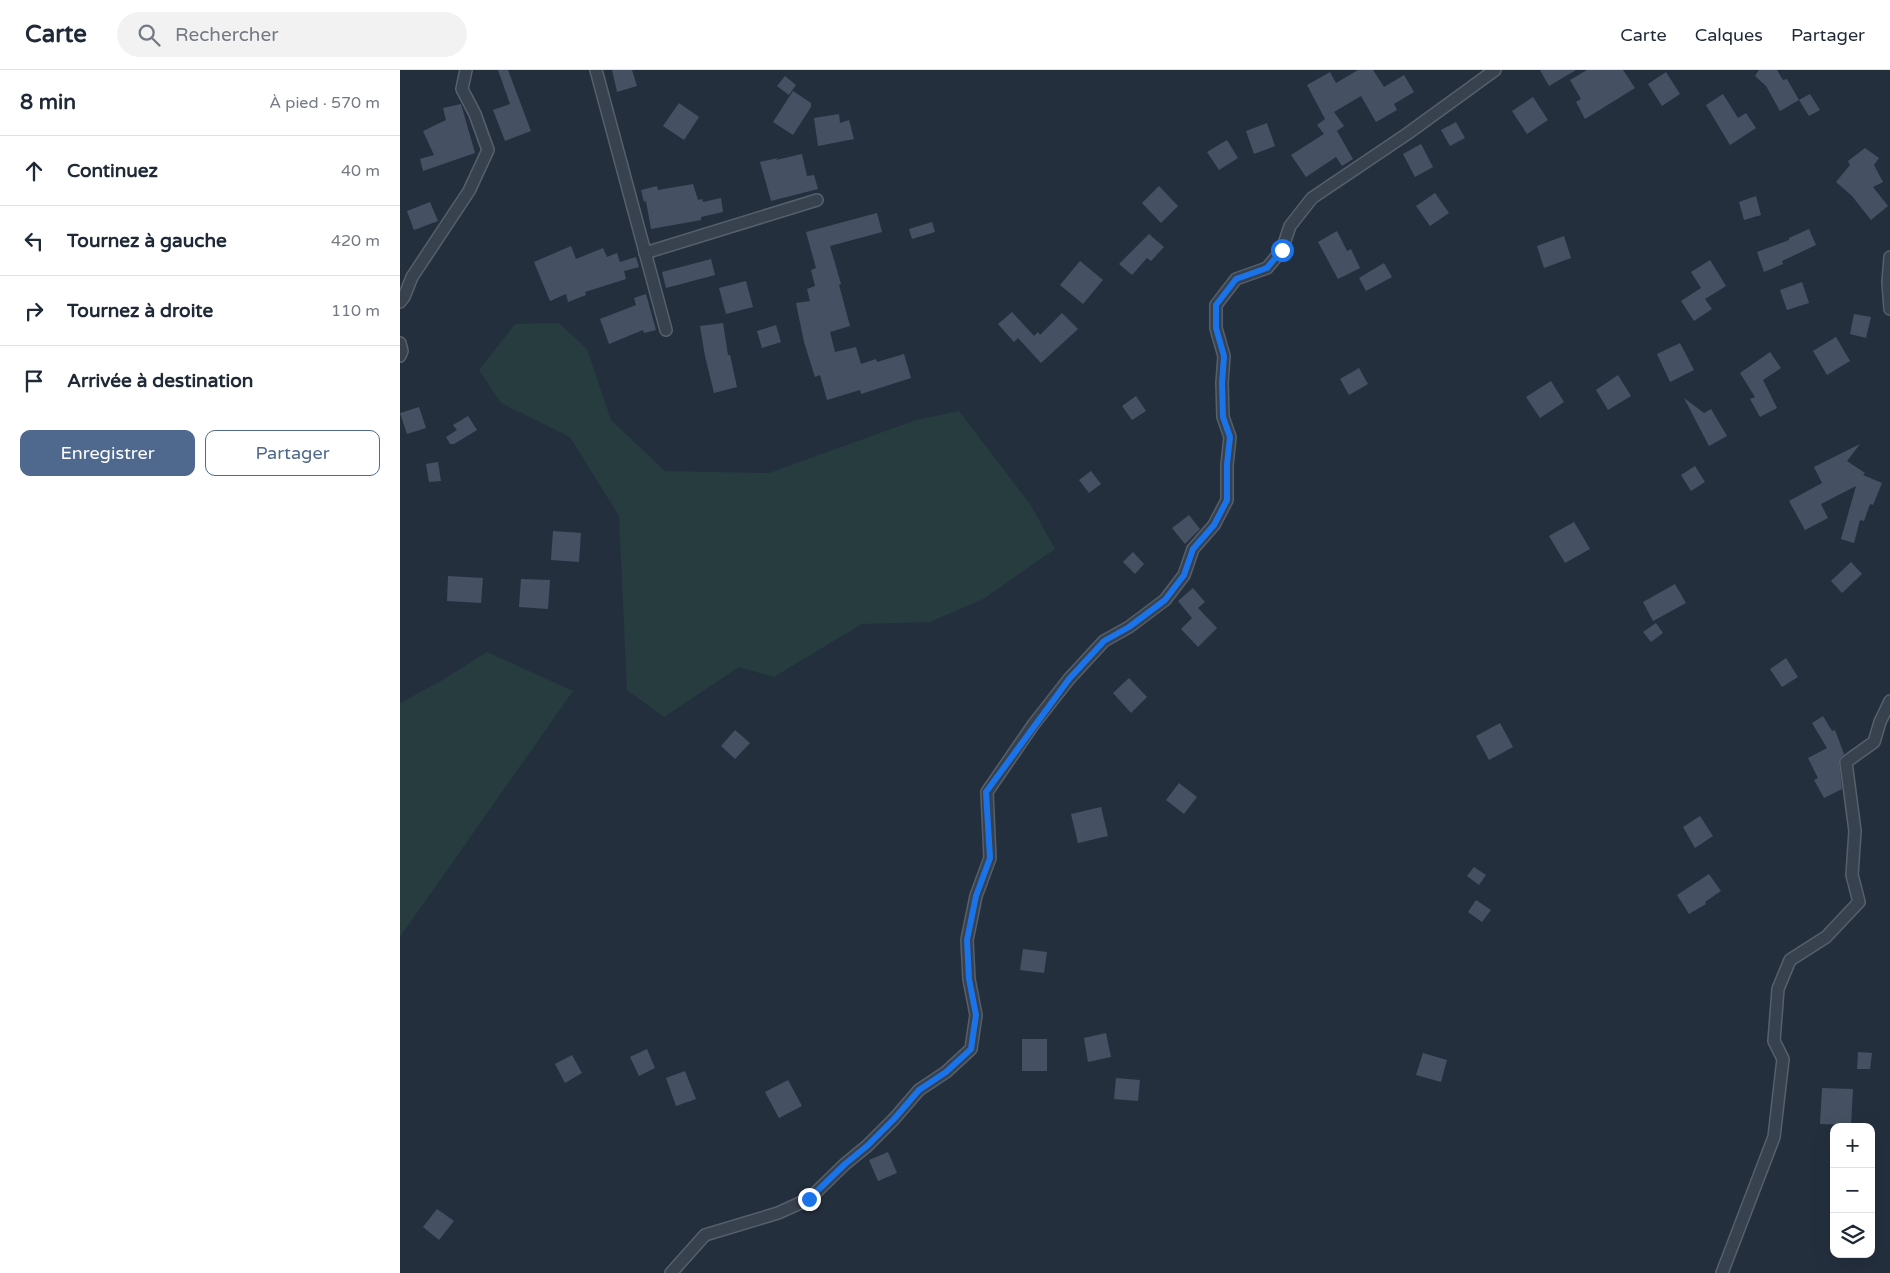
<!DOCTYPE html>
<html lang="fr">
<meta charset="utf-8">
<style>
:root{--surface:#fff;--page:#f2f2f3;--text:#1f2937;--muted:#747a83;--line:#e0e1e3;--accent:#4f688e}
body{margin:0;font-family:"Varela Round",sans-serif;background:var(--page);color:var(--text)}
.controls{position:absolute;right:15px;bottom:15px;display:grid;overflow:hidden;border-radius:10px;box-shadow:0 5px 20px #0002}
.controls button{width:45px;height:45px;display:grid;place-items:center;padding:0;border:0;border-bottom:1px solid var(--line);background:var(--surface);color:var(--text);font:25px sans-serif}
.stop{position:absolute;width:15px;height:15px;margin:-11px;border:4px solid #1a73e8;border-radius:50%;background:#fff}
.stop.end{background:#1a73e8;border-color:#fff;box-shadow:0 1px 5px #0008}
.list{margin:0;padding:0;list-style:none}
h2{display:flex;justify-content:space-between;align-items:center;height:65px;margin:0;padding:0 20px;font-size:21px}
h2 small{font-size:16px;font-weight:400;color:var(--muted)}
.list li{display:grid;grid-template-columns:32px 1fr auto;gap:15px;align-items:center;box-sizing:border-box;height:70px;padding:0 20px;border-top:1px solid var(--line)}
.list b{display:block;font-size:19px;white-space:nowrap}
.list em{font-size:16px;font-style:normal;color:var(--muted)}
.actions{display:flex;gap:10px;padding:15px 20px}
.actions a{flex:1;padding:11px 0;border:1px solid var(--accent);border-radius:10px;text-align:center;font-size:18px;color:var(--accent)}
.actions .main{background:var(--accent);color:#fff}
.icon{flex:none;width:28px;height:28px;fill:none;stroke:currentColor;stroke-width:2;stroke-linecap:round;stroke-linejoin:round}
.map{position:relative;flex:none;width:1490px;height:1203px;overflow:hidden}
header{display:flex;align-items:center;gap:30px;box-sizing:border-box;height:70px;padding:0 25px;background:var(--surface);border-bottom:1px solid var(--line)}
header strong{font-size:24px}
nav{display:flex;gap:28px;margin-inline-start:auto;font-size:18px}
.search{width:350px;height:45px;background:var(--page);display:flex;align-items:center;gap:12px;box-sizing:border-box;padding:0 18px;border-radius:28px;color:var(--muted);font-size:19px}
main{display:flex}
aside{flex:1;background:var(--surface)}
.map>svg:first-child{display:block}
</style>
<header>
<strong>Carte</strong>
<div class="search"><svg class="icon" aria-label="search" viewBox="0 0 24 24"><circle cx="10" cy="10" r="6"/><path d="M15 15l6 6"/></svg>Rechercher</div>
<nav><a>Carte</a><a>Calques</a><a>Partager</a></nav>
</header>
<main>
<aside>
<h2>8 min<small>À pied · 570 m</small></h2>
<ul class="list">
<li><svg class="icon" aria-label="ahead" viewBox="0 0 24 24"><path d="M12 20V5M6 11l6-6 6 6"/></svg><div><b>Continuez</b></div><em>40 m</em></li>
<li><svg class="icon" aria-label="left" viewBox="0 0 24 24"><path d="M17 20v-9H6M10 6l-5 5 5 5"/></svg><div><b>Tournez à gauche</b></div><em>420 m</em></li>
<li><svg class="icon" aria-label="right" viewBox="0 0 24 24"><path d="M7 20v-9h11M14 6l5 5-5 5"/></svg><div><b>Tournez à droite</b></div><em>110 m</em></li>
<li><svg class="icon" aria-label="arrive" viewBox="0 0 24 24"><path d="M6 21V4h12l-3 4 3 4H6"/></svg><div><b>Arrivée à destination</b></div></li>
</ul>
<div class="actions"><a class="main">Enregistrer</a><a>Partager</a></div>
</aside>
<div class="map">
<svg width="1490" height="1203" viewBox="0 0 1490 1203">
<rect width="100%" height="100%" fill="#242f3e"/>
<g fill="#263c3f">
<path d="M 159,253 L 187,279 L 211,350 L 265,401 L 369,403 L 516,350 L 559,341 L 630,434 L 655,479 L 583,529 L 530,552 L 462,554 L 374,607 L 339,597 L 264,647 L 227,620 L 219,446 L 170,367 L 101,333 L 79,300 L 115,254 Z"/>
<path d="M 87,582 L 173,621 L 0,867 L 0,633 L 41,611 Z"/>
</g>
<g fill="#455162">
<path d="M 98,0 L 108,0 L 131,61 L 105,71 L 93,40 L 110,34 Z"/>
<path d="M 212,0 L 232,0 L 237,16 L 217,22 Z"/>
<path d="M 958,0 L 973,0 L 984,17 L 1004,5 L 1014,22 L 994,34 L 997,40 L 976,52 L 961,26 L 934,42 L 944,56 L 937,61 L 953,89 L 942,96 L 936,87 L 906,107 L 891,85 L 924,64 L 917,55 L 925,49 L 907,15 L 930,2 L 936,13 Z"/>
<path d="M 1140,0 L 1176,0 L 1149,16 Z"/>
<path d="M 1187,0 L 1223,0 L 1235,18 L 1185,49 L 1176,32 L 1181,29 L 1170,10 Z"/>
<path d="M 1359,0 L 1377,0 L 1383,10 L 1387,9 L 1399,30 L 1380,41 L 1366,16 L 1355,6 Z"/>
<path d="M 1266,2 L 1280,24 L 1262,36 L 1248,14 Z"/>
<path d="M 385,6 L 396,15 L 389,25 L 377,16 Z"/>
<path d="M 393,21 L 411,33 L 411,37 L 393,65 L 373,52 Z"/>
<path d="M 1323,24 L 1338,48 L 1346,43 L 1356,58 L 1330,75 L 1306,35 Z"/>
<path d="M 1410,24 L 1420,40 L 1409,46 L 1399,30 Z"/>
<path d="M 1133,27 L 1148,50 L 1127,64 L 1112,41 Z"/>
<path d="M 279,33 L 299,47 L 284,70 L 263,56 Z"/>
<path d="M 61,34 L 75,83 L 23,101 L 20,89 L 34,85 L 23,61 L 46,50 L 43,38 Z"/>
<path d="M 439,44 L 440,53 L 449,50 L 454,69 L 418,76 L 414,48 Z"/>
<path d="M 1056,52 L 1065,68 L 1050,76 L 1041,60 Z"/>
<path d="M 867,53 L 875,76 L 854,84 L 846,61 Z"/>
<path d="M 827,70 L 838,88 L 819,100 L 807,82 Z"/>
<path d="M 1021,74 L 1033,97 L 1015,107 L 1003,84 Z"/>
<path d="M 1465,78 L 1479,88 L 1474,95 L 1483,112 L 1473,117 L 1488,136 L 1471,150 L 1452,126 L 1436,112 L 1450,95 L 1448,91 Z"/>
<path d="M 402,84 L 407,106 L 414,105 L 418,119 L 371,131 L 360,92 L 378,88 L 376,90 Z"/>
<path d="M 293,114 L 298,130 L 302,129 L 303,132 L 321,128 L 323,142 L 301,147 L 301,150 L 251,159 L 246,131 L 244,132 L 241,120 L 257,116 L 258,120 Z"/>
<path d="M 759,116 L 778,136 L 761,153 L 742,133 Z"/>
<path d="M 1035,123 L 1049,143 L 1030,156 L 1016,136 Z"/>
<path d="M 1356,126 L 1361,145 L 1344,150 L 1339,132 Z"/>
<path d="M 30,132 L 38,151 L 14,160 L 7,141 Z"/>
<path d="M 477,143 L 482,162 L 430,176 L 441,214 L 439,215 L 450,256 L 430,262 L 435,282 L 456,277 L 461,294 L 476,289 L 477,292 L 504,284 L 511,308 L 461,324 L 460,320 L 427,330 L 420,305 L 415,307 L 404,272 L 396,233 L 410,231 L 407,219 L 415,216 L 411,200 L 416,198 L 406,162 Z"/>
<path d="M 532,152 L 535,162 L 512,169 L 509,159 Z"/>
<path d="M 1409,159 L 1416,175 L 1382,191 L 1383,194 L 1364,202 L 1357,182 L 1389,170 L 1389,168 Z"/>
<path d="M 937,161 L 947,181 L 951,179 L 960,198 L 938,209 L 918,172 Z"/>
<path d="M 749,164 L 764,177 L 751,191 L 747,188 L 732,205 L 719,194 Z"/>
<path d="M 1164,166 L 1171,188 L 1144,198 L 1137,176 Z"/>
<path d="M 171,176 L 176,189 L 203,178 L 207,187 L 217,183 L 220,192 L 236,187 L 239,197 L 224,201 L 226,209 L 185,222 L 186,225 L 168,232 L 166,224 L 150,231 L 134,192 Z"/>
<path d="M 311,189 L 315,205 L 266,218 L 262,202 Z"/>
<path d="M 1310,190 L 1326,216 L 1305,229 L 1312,239 L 1294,251 L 1281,231 L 1301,218 L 1291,202 Z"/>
<path d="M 680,191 L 703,210 L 683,234 L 660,215 Z"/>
<path d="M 984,193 L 992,207 L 966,221 L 959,208 Z"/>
<path d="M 346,211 L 353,237 L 326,244 L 319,218 Z"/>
<path d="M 1402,212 L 1409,233 L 1387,240 L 1380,220 Z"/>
<path d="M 246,224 L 256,260 L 244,263 L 243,260 L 209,274 L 200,249 L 236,235 L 234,228 Z"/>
<path d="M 612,242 L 634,266 L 638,262 L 640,265 L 662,243 L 678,259 L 641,293 L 618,268 L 614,272 L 598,254 Z"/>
<path d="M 1454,244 L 1471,247 L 1466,268 L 1450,264 Z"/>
<path d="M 323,253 L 328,285 L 330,285 L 337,317 L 314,323 L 305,286 L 300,256 Z"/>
<path d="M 376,255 L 381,272 L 362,278 L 357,261 Z"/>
<path d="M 1436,267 L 1450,291 L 1427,305 L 1413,281 Z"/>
<path d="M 1280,273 L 1294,300 L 1270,312 L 1257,284 Z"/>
<path d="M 1370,282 L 1381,298 L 1363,310 L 1377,338 L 1360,347 L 1350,329 L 1355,327 L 1340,303 Z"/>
<path d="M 959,298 L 968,314 L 949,325 L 940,309 Z"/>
<path d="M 1218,305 L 1231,326 L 1208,340 L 1196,320 Z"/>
<path d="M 1151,311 L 1164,332 L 1140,348 L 1126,327 Z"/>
<path d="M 736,326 L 746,341 L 732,350 L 722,336 Z"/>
<path d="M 1284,328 L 1304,343 L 1311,339 L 1327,366 L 1309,376 Z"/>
<path d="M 19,337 L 26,358 L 7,364 L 0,343 Z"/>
<path d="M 68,346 L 77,360 L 54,374 L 50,374 L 46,367 L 57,360 L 53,355 Z"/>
<path d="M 1460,374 L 1447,391 L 1465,403 L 1463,405 L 1482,413 L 1473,435 L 1470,434 L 1464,451 L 1460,450 L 1454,473 L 1441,469 L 1456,416 L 1421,434 L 1428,448 L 1405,460 L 1389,431 L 1422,413 L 1414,397 Z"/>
<path d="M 38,392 L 41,411 L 29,412 L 26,394 Z"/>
<path d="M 1295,396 L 1305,412 L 1291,421 L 1281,405 Z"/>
<path d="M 691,401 L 701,414 L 689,423 L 679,410 Z"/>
<path d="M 789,445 L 800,459 L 785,474 L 772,458 Z"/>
<path d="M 1174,452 L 1190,479 L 1165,493 L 1149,466 Z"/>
<path d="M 153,461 L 181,463 L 179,492 L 151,490 Z"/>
<path d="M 733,482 L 744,494 L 735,504 L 723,492 Z"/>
<path d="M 1451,492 L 1462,504 L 1442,523 L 1431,511 Z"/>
<path d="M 48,506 L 83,508 L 81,533 L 47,531 Z"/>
<path d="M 121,509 L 150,510 L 148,539 L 119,537 Z"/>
<path d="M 1275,514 L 1286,533 L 1253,551 L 1243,532 Z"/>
<path d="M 793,518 L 805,532 L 798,538 L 817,558 L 798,577 L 781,559 L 792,548 L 778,531 Z"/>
<path d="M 1256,553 L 1263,563 L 1251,572 L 1243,562 Z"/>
<path d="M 1386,588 L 1398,607 L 1382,617 L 1370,599 Z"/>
<path d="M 729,608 L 747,627 L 731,643 L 713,623 Z"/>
<path d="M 1423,646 L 1432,661 L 1435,660 L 1444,684 L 1439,689 L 1439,692 L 1442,719 L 1424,728 L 1414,710 L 1418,708 L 1408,688 L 1427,678 L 1412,653 Z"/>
<path d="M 1100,653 L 1113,677 L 1089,690 L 1076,666 Z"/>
<path d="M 335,660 L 350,673 L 335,689 L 321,676 Z"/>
<path d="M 779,713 L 797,727 L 784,744 L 766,730 Z"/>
<path d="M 701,737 L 708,766 L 678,773 L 671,744 Z"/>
<path d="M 1300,746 L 1313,766 L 1295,778 L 1283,757 Z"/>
<path d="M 1074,797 L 1086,805 L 1079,815 L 1067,806 Z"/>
<path d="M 1309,804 L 1321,821 L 1305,832 L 1306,834 L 1289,844 L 1277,825 Z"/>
<path d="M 1076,830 L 1091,840 L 1082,852 L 1068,842 Z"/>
<path d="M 623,879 L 647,882 L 644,903 L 620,900 Z"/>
<path d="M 706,963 L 711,987 L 688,992 L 684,968 Z"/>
<rect x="622" y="969" width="25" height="32"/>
<path d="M 247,979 L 255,998 L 239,1006 L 230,987 Z"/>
<path d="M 1458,982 L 1472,983 L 1470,999 L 1457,999 Z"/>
<path d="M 1023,983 L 1047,990 L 1041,1012 L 1016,1005 Z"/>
<path d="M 172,985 L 182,1003 L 165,1013 L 155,994 Z"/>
<path d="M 285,1001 L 296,1029 L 276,1036 L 266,1008 Z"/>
<path d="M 716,1008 L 740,1010 L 738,1031 L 714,1029 Z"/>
<path d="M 388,1010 L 402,1036 L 379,1048 L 365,1022 Z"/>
<path d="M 1422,1018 L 1453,1019 L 1451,1055 L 1420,1054 Z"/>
<path d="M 488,1082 L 497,1103 L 478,1111 L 469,1090 Z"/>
<path d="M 37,1139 L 54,1151 L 39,1170 L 23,1157 Z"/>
</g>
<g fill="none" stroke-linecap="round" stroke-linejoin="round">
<defs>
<g id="minor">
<path d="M 196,0 L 266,260"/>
<path d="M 245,183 L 417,130"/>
<path d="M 1490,187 L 1488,212 L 1490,239"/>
<path d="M 0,232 L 4,227 L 12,207 L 69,121 L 88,80 L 75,44 L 62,19 L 66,0"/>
<path d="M 0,273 L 2,281 L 0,286"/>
<path d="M 271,1203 L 305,1165 L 378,1143 L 409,1129 L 445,1094 L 467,1076 L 494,1049 L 519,1020 L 546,1002 L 571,979 L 576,945 L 569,909 L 567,870 L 576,826 L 590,788 L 587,722 L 633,655 L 669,609 L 704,571 L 729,557 L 765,530 L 784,505 L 793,479 L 814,455 L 827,430 L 827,395 L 830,367 L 823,347 L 822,313 L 824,286 L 816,258 L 816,235 L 836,209 L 867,198 L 882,180 L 890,156 L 912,128 L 1007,64 L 1095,0"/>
<path d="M 1322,1203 L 1374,1067 L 1383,989 L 1374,971 L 1378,919 L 1390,890 L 1426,867 L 1459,832 L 1452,805 L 1455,761 L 1446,692 L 1474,672 L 1480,652 L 1490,631"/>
</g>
</defs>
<use href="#minor" stroke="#565f6c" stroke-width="14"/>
<use href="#minor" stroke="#38414e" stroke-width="11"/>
</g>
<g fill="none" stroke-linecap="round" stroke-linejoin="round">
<path stroke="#1a73e8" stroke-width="6" d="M 409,1129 L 445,1094 L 467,1076 L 494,1049 L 519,1020 L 546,1002 L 571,979 L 576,945 L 569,909 L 567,870 L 576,826 L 590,788 L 586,722 L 669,609 L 704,571 L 729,557 L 765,530 L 784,505 L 793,479 L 814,455 L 827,430 L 827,394 L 830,367 L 823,347 L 822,313 L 824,286 L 816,258 L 816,235 L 836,209 L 867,198 L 882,180"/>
</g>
</svg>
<div class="controls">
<button>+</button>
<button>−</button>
<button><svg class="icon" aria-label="layers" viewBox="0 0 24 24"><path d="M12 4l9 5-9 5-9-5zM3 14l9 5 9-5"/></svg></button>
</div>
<div class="stop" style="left:882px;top:180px"></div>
<div class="stop end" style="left:409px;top:1129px"></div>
</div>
</main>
